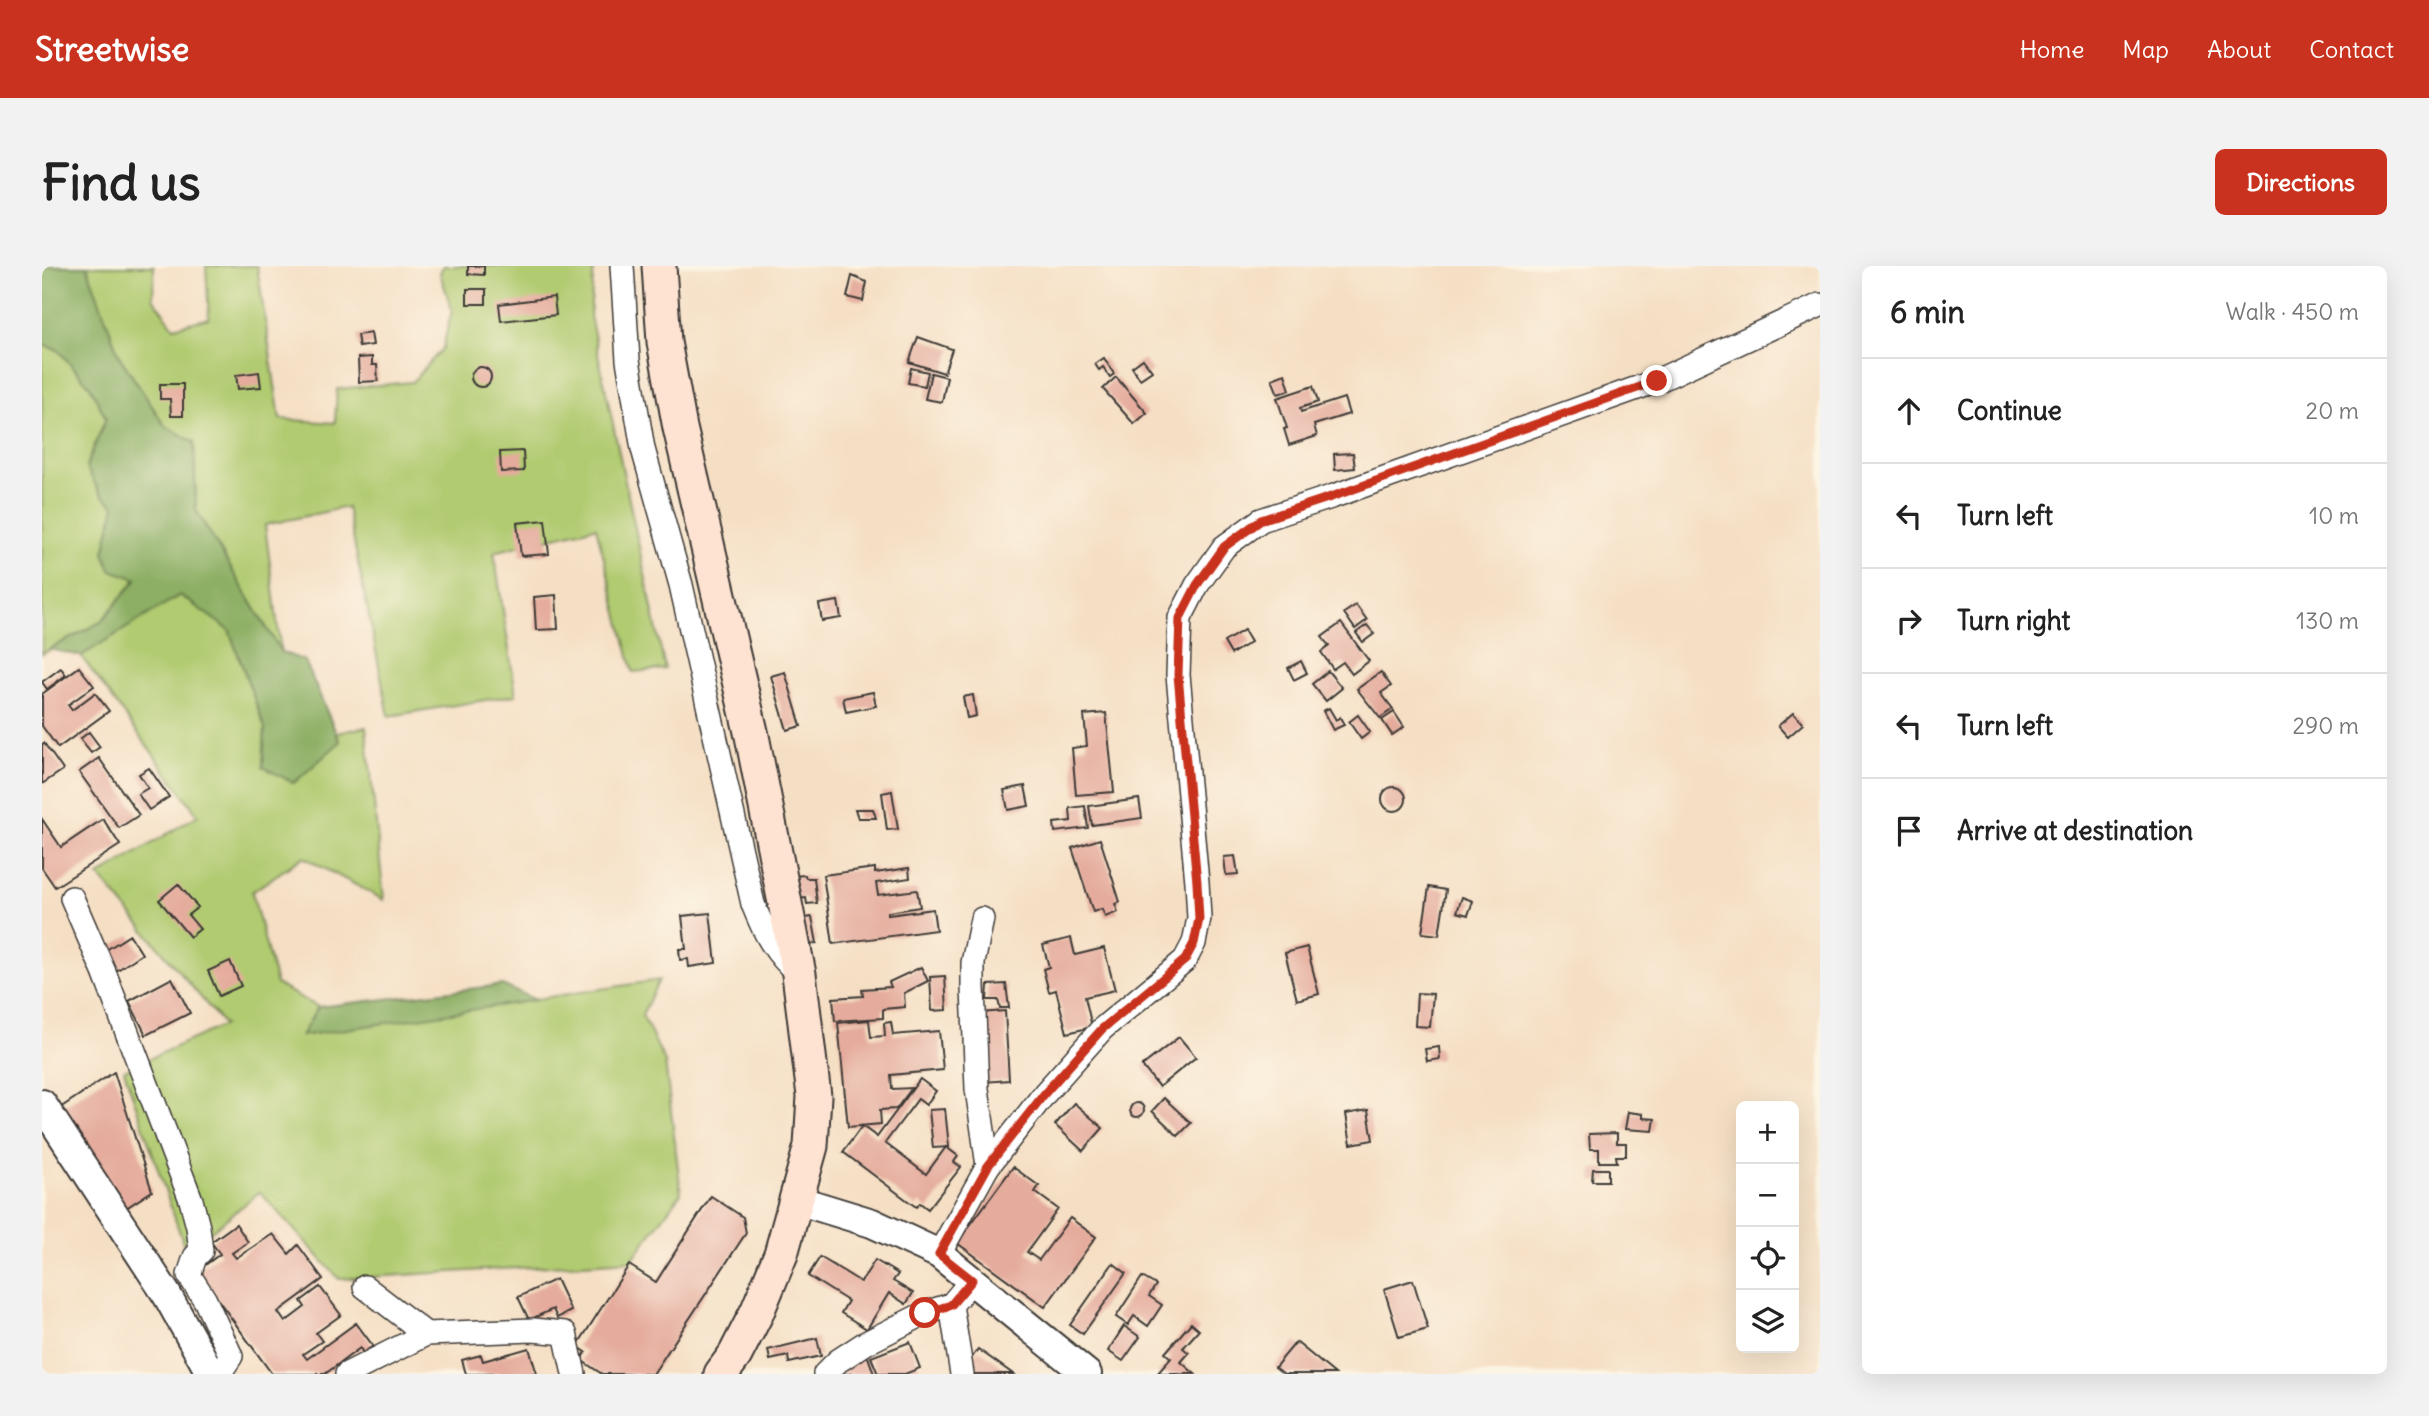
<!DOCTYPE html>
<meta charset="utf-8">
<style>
:root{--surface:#fff;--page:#f2f2f2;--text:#222;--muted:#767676;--line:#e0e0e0;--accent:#c8321e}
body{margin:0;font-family:Delius,sans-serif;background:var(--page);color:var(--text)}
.controls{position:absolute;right:21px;bottom:21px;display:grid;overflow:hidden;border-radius:10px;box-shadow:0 7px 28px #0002}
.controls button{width:63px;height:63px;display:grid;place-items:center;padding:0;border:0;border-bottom:2px solid var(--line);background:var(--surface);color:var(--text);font:35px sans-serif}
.stop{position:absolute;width:21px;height:21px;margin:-16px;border:5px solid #c8321e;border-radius:50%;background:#fff}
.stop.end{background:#c8321e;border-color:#fff;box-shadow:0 2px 7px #0008}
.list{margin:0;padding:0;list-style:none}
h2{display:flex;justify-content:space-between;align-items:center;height:91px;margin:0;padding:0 28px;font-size:30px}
h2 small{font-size:23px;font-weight:400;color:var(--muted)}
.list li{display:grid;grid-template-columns:46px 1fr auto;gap:21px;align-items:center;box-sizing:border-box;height:105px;padding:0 28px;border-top:2px solid var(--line)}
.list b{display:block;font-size:26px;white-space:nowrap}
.list em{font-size:23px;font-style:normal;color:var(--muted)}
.icon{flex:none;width:38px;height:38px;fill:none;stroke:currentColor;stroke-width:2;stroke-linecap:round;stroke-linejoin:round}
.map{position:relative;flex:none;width:1778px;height:1108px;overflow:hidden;border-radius:10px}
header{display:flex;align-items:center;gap:42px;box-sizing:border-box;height:98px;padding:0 35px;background:var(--accent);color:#fff}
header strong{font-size:33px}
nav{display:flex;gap:38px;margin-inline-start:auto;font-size:24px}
.intro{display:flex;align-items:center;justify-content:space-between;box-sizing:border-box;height:168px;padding:0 42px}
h1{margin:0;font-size:49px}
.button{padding:18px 32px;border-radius:10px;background:var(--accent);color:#fff;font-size:24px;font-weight:700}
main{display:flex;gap:42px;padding:0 42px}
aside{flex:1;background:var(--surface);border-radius:10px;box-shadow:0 7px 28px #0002}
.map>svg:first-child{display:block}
</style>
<header>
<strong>Streetwise</strong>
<nav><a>Home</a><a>Map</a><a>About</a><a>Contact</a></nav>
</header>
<div class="intro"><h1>Find us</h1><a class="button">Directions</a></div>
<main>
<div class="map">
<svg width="1778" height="1108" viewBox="0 0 1778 1108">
<rect width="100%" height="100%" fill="#fcf5e5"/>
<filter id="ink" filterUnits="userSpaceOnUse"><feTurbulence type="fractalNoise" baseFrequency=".0143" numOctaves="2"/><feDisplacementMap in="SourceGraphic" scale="14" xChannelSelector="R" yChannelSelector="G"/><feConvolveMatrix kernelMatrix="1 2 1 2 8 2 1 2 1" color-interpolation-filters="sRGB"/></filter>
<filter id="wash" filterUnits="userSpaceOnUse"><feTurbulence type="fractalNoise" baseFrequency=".00686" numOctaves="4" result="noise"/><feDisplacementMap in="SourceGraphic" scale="28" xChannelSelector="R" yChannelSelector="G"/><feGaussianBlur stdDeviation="1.57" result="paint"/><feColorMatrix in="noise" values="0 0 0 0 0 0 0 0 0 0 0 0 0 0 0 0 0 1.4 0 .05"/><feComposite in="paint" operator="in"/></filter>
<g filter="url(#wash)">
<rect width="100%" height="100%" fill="#f5dfc4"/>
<g fill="#b1cb71" stroke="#667446" stroke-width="2">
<path d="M 45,0 L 112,0 L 111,32 L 132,61 L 167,52 L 164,0 L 215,0 L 238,153 L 293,157 L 295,123 L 370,116 L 401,82 L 410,44 L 398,7 L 401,0 L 552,0 L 548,50 L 623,403 L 591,406 L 554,261 L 452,286 L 474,429 L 347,450 L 305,241 L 223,259 L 239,386 L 154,244 L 152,176 L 123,160 L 77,90 Z"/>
<path d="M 0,79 L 16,84 L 48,120 L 64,152 L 44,201 L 59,228 L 73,240 L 62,287 L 95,312 L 59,356 L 0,388 Z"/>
<path d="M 138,329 L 187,363 L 223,462 L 221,501 L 298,476 L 294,467 L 324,461 L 342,634 L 261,591 L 210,626 L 234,718 L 276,741 L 260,769 L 617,714 L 600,749 L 623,796 L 639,927 L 589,995 L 297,1013 L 218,926 L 144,985 L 82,804 L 182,759 L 57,610 L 156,549 L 39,390 Z"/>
</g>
<g fill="#8caf63" stroke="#546640" stroke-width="2">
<path d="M 0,0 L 45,0 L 77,90 L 123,160 L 152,176 L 154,244 L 239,386 L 263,395 L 298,476 L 252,517 L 221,501 L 223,462 L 187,364 L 138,329 L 39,390 L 7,383 L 59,356 L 95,313 L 69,304 L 62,287 L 73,240 L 59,228 L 44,201 L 64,152 L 48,120 L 16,84 L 0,79 Z"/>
<path d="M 460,719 L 494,734 L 259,770 L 276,741 Z"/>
</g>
<g id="blocks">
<g fill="#e5ac9d">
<path d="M 426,0 L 442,0 L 442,9 L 426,8 Z"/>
<path d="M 810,10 L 825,16 L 821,35 L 805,31 Z"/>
<rect x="425" y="23" width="19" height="15"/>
<path d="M 512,31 L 514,49 L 459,55 L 457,38 Z"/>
<path d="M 329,67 L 331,79 L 317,81 L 315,69 Z"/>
<path d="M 876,71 L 910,83 L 902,107 L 867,96 Z"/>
<path d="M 330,91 L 330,99 L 335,99 L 336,115 L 317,116 L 316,92 Z"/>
<path d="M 1062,92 L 1072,108 L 1068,111 L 1061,101 L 1057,104 L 1053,98 Z"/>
<path d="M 1101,93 L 1110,105 L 1098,113 L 1090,101 Z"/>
<circle cx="439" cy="111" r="10"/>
<path d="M 869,102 L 886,106 L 883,120 L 866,117 Z"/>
<path d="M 217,106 L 219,121 L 196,123 L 194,109 Z"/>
<path d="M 889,107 L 905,111 L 900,136 L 883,133 Z"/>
<path d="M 1243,108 L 1248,124 L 1236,128 L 1230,113 Z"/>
<path d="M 1074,111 L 1105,147 L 1092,158 L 1061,123 Z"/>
<path d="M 118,118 L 141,118 L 141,150 L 129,150 L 128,133 L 118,133 Z"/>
<path d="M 1271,120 L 1276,136 L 1258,142 L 1259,146 L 1302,132 L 1307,148 L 1272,159 L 1275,170 L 1247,179 L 1242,163 L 1245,162 L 1235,132 Z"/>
<path d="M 481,185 L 482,205 L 459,206 L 458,186 Z"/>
<path d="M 1311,187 L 1313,202 L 1293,204 L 1292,188 Z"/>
<path d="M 503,254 L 507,288 L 479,290 L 475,257 Z"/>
<path d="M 514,329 L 516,363 L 494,364 L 492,331 Z"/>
<path d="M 796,335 L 799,352 L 780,355 L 777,338 Z"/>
<path d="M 1314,339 L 1325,354 L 1313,363 L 1302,347 Z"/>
<path d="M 1299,357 L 1327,395 L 1310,408 L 1301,396 L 1291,403 L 1279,386 L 1287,380 L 1280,371 Z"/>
<path d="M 1325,359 L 1332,368 L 1321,376 L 1314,367 Z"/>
<path d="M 1202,364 L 1209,376 L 1189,388 L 1182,376 Z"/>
<path d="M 1259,395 L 1265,407 L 1252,414 L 1246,402 Z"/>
<path d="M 37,401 L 52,420 L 26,439 L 30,444 L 53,427 L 67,445 L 16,482 L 0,460 L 0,428 Z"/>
<path d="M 19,402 L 24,409 L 5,423 L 0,416 Z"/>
<path d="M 1286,405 L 1300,422 L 1284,435 L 1270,418 Z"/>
<path d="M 743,406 L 759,460 L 745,464 L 729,410 Z"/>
<path d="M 1339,406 L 1349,420 L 1339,427 L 1351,443 L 1338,452 L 1315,423 Z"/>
<path d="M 831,426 L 834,440 L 804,446 L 801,432 Z"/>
<path d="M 931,429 L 934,450 L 925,452 L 921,431 Z"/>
<path d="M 1287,442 L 1294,454 L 1298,451 L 1302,459 L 1291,464 L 1281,445 Z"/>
<path d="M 1352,446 L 1362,461 L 1350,469 L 1340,454 Z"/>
<path d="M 1064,447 L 1072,526 L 1034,529 L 1030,482 L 1045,480 L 1042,449 Z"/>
<path d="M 1751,447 L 1761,458 L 1746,471 L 1736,460 Z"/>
<path d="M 1316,449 L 1328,466 L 1319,473 L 1307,456 Z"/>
<path d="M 47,466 L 58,481 L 49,487 L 38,473 Z"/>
<path d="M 2,477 L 21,504 L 0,518 L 0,478 Z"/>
<path d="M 57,492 L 97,549 L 77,562 L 37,506 Z"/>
<path d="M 107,502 L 127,531 L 107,544 L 96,528 L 106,522 L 97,508 Z"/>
<path d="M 983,520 L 987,540 L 966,544 L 962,524 Z"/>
<circle cx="1352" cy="533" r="12"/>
<path d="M 850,525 L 856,563 L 845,564 L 840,527 Z"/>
<path d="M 1097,533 L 1100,552 L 1050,559 L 1047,540 Z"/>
<path d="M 1043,540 L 1046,562 L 1013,566 L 1012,557 L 1029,555 L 1028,542 Z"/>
<path d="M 813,543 L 831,543 L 834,552 L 816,552 Z"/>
<path d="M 0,553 L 19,581 L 61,553 L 78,579 L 13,621 L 0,602 Z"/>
<path d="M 1058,573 L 1078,636 L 1073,638 L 1076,646 L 1063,651 L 1060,643 L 1051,646 L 1030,582 Z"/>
<path d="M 1193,590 L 1196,608 L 1184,609 L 1182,591 Z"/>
<path d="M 833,602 L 833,607 L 867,602 L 868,612 L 834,617 L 836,629 L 875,624 L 878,641 L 846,646 L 846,649 L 891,643 L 894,664 L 791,678 L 781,609 Z"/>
<path d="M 763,609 L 764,612 L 772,612 L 775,637 L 765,638 L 764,632 L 754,633 L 751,610 Z"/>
<path d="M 136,618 L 156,641 L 146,649 L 158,663 L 148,671 L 117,634 Z"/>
<path d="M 1387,621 L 1404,624 L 1397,669 L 1380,667 Z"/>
<path d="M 1420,631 L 1431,635 L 1426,649 L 1415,646 Z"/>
<path d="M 668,647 L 674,697 L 647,701 L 646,693 L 638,694 L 637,683 L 644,683 L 640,650 Z"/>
<path d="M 770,651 L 775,677 L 763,679 L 758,653 Z"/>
<path d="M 88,669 L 100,688 L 74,705 L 61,686 Z"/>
<path d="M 1029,672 L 1033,689 L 1062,682 L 1073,724 L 1043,731 L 1050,761 L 1025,767 L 1014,724 L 1007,726 L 1001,703 L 1007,701 L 1001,679 Z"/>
<path d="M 1265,681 L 1277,728 L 1255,734 L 1243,687 Z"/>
<path d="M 188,695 L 199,720 L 177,730 L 166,705 Z"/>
<path d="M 879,701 L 886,715 L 862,727 L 863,741 L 841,743 L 841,752 L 793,755 L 791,732 L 821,730 L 820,723 L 849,721 L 847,716 Z"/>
<path d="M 903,710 L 905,744 L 890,745 L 888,711 Z"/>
<path d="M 130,712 L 148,747 L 104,769 L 87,735 Z"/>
<path d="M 964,718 L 967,742 L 958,742 L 956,734 L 945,734 L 946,719 Z"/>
<path d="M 1375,727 L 1391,728 L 1388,761 L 1373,760 Z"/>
<path d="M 963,745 L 967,814 L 942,816 L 938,747 Z"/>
<path d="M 827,754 L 829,771 L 843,770 L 842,757 L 849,756 L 851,769 L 897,765 L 901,804 L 849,809 L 850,823 L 870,822 L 854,843 L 838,844 L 839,858 L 806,861 L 796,757 Z"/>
<path d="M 1137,771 L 1154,791 L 1117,821 L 1100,800 Z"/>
<path d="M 1397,781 L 1398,793 L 1385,795 L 1383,783 Z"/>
<path d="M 72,806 L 110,925 L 84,942 L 18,842 Z"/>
<path d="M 878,813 L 894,825 L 884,839 L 876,833 L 843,877 L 884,908 L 904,881 L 916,890 L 912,896 L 919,901 L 886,943 L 878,937 L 874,941 L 801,886 L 820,860 L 835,871 Z"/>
<path d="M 1122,832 L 1149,857 L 1136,870 L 1110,845 Z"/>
<path d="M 1032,837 L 1061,862 L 1041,885 L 1013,859 Z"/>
<circle cx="1095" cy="844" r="7"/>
<path d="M 903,843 L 907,881 L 891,882 L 887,844 Z"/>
<path d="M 1326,844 L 1331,874 L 1309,878 L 1304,848 Z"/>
<path d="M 1586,846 L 1601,848 L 1601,852 L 1613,853 L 1611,865 L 1583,863 Z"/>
<path d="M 1575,867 L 1575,877 L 1584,877 L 1584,890 L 1574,890 L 1575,896 L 1557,896 L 1557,883 L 1548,883 L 1547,868 Z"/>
<path d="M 971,901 L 997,920 L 993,926 L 1016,943 L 985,986 L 997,994 L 1028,952 L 1054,971 L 1003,1041 L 915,977 Z"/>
<path d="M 1551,903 L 1566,903 L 1566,915 L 1550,915 Z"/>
<path d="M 669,930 L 701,951 L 704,967 L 611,1108 L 560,1108 L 539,1094 L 544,1086 L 535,1080 L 587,999 L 614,1016 Z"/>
<path d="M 194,958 L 206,976 L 190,987 L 194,992 L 231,968 L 247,988 L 256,979 L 281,1013 L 236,1046 L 243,1056 L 263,1041 L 259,1035 L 278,1021 L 299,1049 L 274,1067 L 280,1075 L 261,1088 L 265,1093 L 314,1057 L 331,1080 L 321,1087 L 318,1082 L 283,1108 L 230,1108 L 155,1005 L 178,988 L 169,976 Z"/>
<path d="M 778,991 L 819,1016 L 833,994 L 856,1008 L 851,1015 L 871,1027 L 864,1038 L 847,1027 L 825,1063 L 799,1047 L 806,1035 L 766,1010 Z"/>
<path d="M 1071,997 L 1084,1007 L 1041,1068 L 1028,1059 Z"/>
<path d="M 1100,1011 L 1114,1019 L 1107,1030 L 1120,1039 L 1106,1060 L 1092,1050 L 1086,1059 L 1074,1051 Z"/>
<path d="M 514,1013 L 529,1045 L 515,1052 L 511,1043 L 487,1054 L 476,1031 Z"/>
<path d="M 1371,1014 L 1386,1063 L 1357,1071 L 1342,1023 Z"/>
<path d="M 1149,1057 L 1157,1064 L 1141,1082 L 1147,1087 L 1139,1096 L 1153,1108 L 1115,1108 L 1129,1092 L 1123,1087 Z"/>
<path d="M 1082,1060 L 1098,1071 L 1081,1095 L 1066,1085 Z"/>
<path d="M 775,1072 L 779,1090 L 747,1097 L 746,1090 L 728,1094 L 726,1084 Z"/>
<path d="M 868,1076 L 878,1102 L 863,1108 L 836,1108 L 829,1091 Z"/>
<path d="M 1254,1076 L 1293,1108 L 1242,1108 L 1233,1101 Z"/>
<path d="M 487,1082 L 495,1108 L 424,1108 L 420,1094 L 439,1089 L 441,1095 Z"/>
<path d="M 936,1083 L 971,1108 L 930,1108 L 922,1103 Z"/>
<path d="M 825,1088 L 832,1108 L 795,1108 Z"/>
</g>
</g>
</g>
<g filter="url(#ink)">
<use href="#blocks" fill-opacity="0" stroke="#3d3935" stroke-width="2"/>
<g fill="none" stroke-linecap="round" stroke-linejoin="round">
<defs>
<g id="minor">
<path d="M 580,0 L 586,94 L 601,183 L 639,319 L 711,638 C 722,666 733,688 757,708"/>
<path d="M 30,632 L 62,706 L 149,934 L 156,961 L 159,985 L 153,991 L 147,1009 L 163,1034 L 189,1090 L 177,1108"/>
<path d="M 940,653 L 931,697 L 931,721 L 935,823 L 946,900"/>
<path d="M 897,988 L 946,900 L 1003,827 L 1060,763 L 1143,694 L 1152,677 L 1157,652 L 1155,616 L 1136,409 L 1138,352 L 1155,319 L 1182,281 L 1219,254 L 1292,230 L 1615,115 L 1778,39"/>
<path d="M 323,1021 L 384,1068"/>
<path d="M 909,1039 L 920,1108"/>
<path d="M 305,1108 L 384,1068 L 491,1064 L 523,1067 L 532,1108"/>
<path d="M 783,1108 L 796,1095 L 822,1078 L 883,1047 L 909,1039 L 930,1014"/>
</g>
<g id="tertiary">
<path d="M 0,838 L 125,1029 L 169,1108"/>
<path d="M 755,934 L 830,957 L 897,988 L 1045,1108"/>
</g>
<path id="secondary" d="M 617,0 L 622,76 L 638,162 L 710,470 L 757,708 L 772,830 L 769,880 L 739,988 L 715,1046 L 693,1089 L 679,1108"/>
</defs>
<use href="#minor" stroke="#3d3935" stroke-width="26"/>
<use href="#tertiary" stroke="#3d3935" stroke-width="32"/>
<use href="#secondary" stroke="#3d3935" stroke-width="37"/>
<use href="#minor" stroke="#fff" stroke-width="23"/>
<use href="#tertiary" stroke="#fff" stroke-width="28"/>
<use href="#secondary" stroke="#fee3d2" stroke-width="33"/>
</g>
</g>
<g fill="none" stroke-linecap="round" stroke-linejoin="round" filter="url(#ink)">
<path stroke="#c8321e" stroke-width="9" d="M 883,1047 L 909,1039 L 930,1014 L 897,988 L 946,900 L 1003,827 L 1060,763 L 1143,694 L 1152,677 L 1157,653 L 1155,616 L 1136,409 L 1138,352 L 1155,319 L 1182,281 L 1219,254 L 1292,230 L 1615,115"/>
</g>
</svg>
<div class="controls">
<button>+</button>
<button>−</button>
<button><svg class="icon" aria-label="locate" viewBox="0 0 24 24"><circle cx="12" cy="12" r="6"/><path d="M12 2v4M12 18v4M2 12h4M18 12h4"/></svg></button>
<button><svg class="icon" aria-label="layers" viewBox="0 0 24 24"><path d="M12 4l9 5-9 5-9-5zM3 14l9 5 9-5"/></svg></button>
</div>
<div class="stop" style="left:883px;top:1047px"></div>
<div class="stop end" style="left:1615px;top:115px"></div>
</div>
<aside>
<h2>6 min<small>Walk · 450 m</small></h2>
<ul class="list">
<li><svg class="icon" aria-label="ahead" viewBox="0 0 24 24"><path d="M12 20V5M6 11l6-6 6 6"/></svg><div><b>Continue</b></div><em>20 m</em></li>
<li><svg class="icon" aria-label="left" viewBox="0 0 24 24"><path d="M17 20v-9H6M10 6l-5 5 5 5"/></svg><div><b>Turn left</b></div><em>10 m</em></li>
<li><svg class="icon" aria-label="right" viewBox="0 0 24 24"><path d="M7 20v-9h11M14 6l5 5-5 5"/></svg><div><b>Turn right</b></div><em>130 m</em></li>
<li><svg class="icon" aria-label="left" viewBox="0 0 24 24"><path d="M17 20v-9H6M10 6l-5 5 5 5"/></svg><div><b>Turn left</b></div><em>290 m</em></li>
<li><svg class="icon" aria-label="arrive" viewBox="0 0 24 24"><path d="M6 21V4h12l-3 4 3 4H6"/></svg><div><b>Arrive at destination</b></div></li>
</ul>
</aside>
</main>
